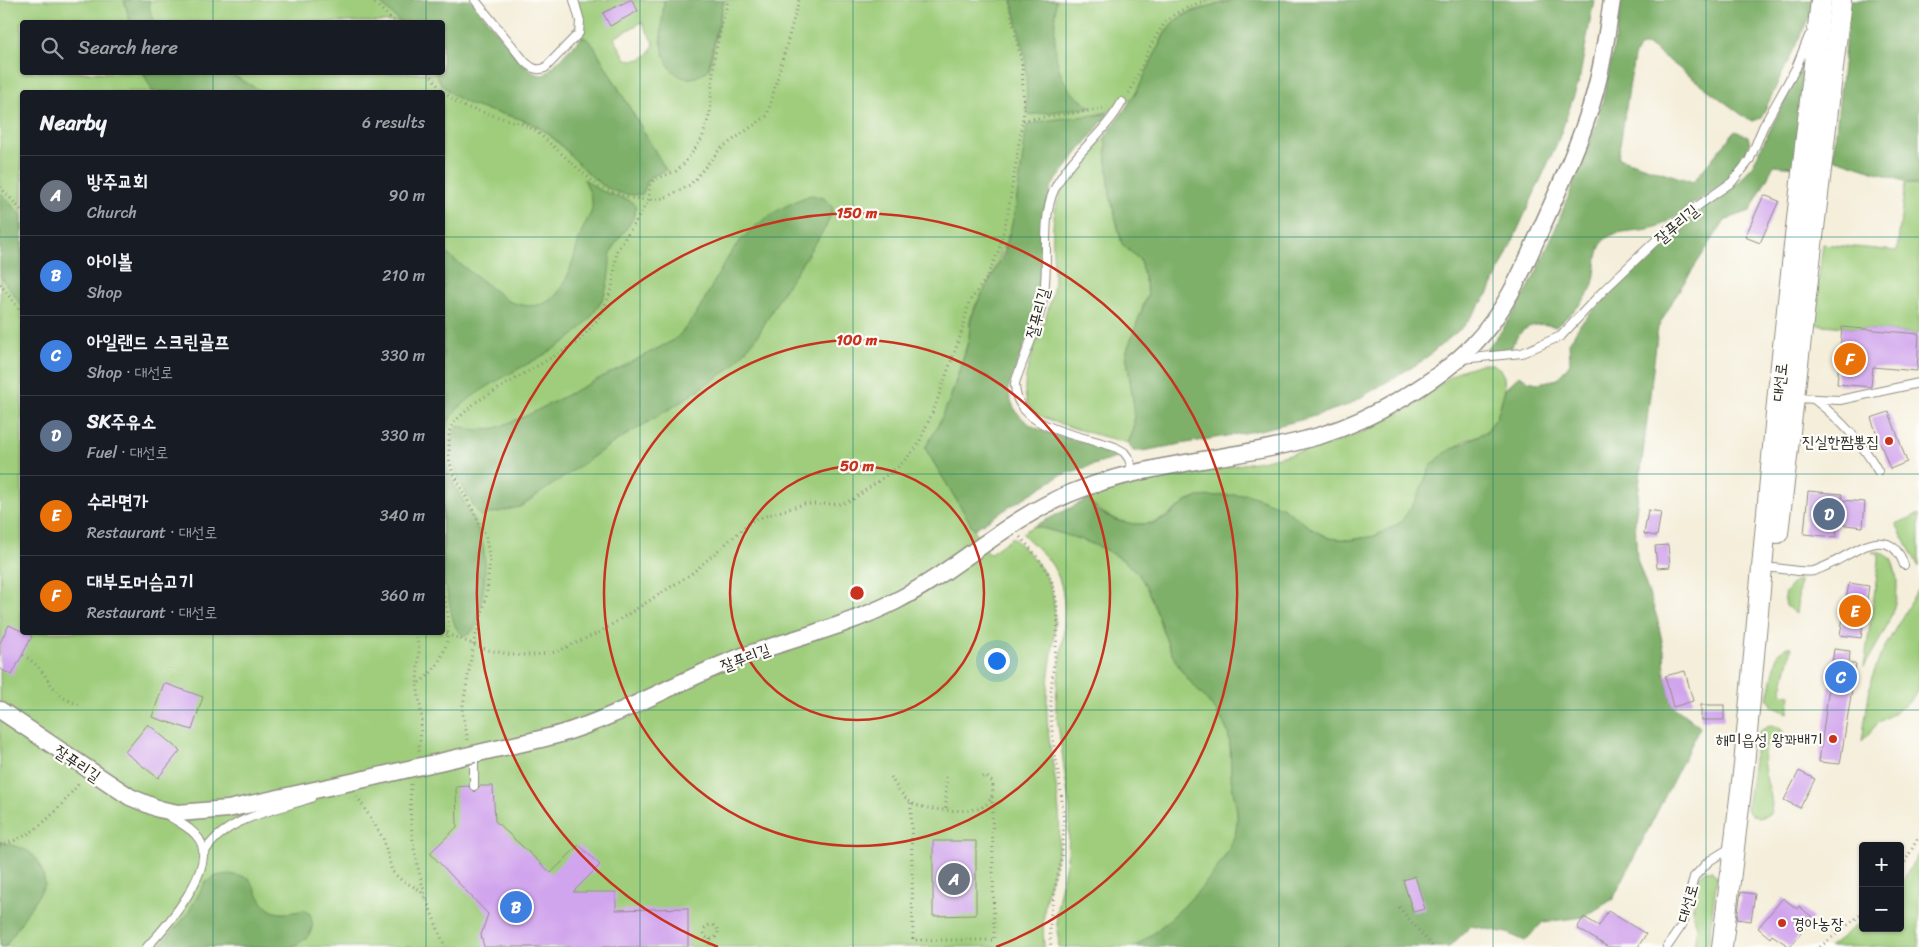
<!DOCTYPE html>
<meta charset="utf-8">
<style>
:root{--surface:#171b24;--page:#242831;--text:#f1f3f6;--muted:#9ea1a6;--line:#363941;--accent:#c8321e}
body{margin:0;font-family:Sriracha,"Poor Story",sans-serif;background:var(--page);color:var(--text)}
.controls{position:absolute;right:15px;bottom:15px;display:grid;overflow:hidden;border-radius:5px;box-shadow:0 1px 4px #0004}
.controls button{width:45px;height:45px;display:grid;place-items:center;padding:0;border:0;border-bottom:1px solid var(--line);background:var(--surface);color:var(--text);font:25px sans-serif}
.you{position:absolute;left:996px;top:660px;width:18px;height:18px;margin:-12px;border:4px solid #fff;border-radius:50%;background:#1a73e8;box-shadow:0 0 0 8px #1a73e833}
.badge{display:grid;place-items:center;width:32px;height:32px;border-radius:50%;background:var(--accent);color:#fff;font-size:16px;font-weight:700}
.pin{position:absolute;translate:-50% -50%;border:2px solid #fff;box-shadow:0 1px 5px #0006}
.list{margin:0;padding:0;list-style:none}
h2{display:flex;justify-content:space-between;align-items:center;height:65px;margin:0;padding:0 20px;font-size:21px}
h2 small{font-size:16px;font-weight:400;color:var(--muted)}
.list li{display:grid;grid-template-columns:32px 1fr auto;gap:15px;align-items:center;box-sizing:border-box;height:80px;padding:0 20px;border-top:1px solid var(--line)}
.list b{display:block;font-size:19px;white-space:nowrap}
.list p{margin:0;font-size:16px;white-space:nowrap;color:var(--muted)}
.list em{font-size:16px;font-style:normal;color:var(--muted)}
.icon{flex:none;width:28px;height:28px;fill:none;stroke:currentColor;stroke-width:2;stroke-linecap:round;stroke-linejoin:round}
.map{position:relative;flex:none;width:1919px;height:947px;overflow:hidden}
.search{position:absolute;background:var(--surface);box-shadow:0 1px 4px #0004;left:20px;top:20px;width:425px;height:55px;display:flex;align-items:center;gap:12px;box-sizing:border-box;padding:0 18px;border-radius:5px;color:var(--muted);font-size:19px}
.panel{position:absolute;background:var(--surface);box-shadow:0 1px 4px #0004;left:20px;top:90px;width:425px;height:545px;border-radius:5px}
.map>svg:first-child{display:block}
</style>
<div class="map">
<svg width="1919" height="947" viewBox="0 0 1919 947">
<rect width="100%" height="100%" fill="#fdfcf7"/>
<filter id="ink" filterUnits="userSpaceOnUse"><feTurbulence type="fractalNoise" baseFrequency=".02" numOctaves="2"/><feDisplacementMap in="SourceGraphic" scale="10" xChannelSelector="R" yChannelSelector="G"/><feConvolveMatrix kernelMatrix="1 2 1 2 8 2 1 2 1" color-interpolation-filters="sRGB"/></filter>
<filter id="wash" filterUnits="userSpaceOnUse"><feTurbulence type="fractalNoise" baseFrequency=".0096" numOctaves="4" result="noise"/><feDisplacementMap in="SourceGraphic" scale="20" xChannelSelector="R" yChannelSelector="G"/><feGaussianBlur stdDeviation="1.12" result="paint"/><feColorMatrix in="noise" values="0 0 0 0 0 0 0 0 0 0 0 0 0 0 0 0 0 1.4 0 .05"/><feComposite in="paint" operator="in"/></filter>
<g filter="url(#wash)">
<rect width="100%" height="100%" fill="#f4eeda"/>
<g fill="#9fcd7b" stroke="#657c53" fill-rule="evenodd">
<path d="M 0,0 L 377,0 L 400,22 L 22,22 L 22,72 L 435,73 L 443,87 L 488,110 L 521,119 L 544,130 L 603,185 L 647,182 L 652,176 L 666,170 L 593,45 L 586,38 L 581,38 L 584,27 L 578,0 L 664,0 L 662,44 L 709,69 L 724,0 L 1234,0 C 1216,5 1191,8 1176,20 C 1168,26 1163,36 1159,45 C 1137,92 1140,107 1085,117 L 1009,233 L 991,280 L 976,304 L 970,320 L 969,338 L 950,399 L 940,424 L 925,448 L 989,554 L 1013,537 C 1030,554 1048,571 1053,596 C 1059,631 1048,664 1047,698 C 1045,747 1063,794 1059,842 C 1057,862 1050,879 1046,898 C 1043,914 1043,931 1044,947 L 0,947 ZM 642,22 L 654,44 C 649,57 640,62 626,59 L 614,38 ZM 22,92 L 442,92 L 442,632 L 22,632 Z"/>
<path d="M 1105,137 L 1110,195 L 1122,244 L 1140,260 L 1148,293 L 1126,353 L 1134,407 L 1134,429 L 1128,443 C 1107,437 1045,423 1032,410 C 1012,389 1040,338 1047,313 C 1050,303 1054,290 1054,280 C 1054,250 1048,219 1062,190 C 1071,170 1090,153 1105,137 Z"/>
<path d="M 1905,183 L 1919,186 L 1919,334 L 1813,324 L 1823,244 L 1897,251 Z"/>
<path d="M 1481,364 L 1493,364 L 1500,369 L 1504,377 L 1505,389 L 1497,417 L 1486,432 L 1464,441 L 1431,466 L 1415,502 L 1400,523 L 1375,536 L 1349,540 L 1329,538 L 1315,531 L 1282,507 L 1177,508 C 1150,535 1111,526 1088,499 L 1127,485 L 1265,460 L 1329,445 L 1365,431 L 1399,412 L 1459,371 Z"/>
<path d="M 1919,514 L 1919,567 L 1896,524 Z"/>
<path d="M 1034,526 C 1068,535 1125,549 1143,581 C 1158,607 1162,639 1178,665 C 1191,687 1216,704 1226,728 C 1233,744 1230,760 1231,776 C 1232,792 1239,809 1237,825 C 1233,866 1167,926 1134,947 L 1059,947 L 1056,913 L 1068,853 L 1070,810 L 1056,710 C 1055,670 1076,606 1055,570 C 1048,556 1033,545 1022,533 Z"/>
<path d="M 1872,552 L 1880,552 L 1891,559 C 1909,597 1883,634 1864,667 L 1879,561 L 1879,555 Z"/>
<path d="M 1800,580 L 1796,614 L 1786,606 L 1784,594 L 1793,583 Z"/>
<path d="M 1919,587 L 1919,690 L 1908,703 L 1878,723 L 1862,741 L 1871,680 L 1881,654 Z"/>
<path d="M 1786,647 L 1792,647 L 1781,693 L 1791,695 L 1788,713 L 1773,707 L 1768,698 L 1778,653 Z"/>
<path d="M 1769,726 C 1780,725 1785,730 1784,741 L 1771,740 C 1750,762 1781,799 1769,815 L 1758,818 L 1749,813 L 1747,808 L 1758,732 Z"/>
<path d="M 1919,852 L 1919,947 L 1829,947 L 1863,920 L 1863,928 L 1900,928 L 1900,886 Z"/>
<path d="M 1704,871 L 1712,871 L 1717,877 L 1708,947 L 1694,947 L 1697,926 L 1692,912 L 1695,895 L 1699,878 Z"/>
</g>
<g fill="#7fb06b" stroke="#556e4b">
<path d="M 124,0 L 149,0 L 150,11 L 155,22 L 130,22 Z"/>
<path d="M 377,0 L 471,0 L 520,60 L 536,74 L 544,75 L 581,38 L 586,38 L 593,45 L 666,170 L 652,176 L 647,182 L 643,194 C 597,202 575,151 543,130 C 504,104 462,120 435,73 L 442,72 L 442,22 L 400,22 Z"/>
<path d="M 664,0 L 724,0 L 710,59 L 709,69 C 685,90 665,72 662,44 C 660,30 663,14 664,0 Z"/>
<path d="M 1012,0 L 1056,0 C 1054,41 1049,85 1092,107 L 1029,115 L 1027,112 L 1026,62 Z"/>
<path d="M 1234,0 L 1594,0 L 1579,81 L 1558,141 L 1489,293 L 1464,326 L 1422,361 L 1348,405 L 1305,419 L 1260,430 L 1142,451 L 1133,451 L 1128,443 L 1134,429 L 1134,407 L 1126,353 L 1148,293 L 1140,260 L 1122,244 L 1110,195 L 1105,137 L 1136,93 L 1165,33 L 1176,20 L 1189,13 Z"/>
<path d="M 1622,0 L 1814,0 L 1813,9 L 1761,118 L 1753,121 L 1746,118 L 1648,45 L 1639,47 L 1634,57 L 1618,158 L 1693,182 L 1735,131 L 1748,136 C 1759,169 1712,191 1691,205 C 1680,213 1669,223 1656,227 C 1641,232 1624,229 1610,236 C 1591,246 1600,274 1590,291 C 1583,305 1567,316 1556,327 C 1534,320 1518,328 1511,349 L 1483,353 C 1522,310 1539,268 1561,215 C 1574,182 1589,149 1599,115 C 1609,77 1615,39 1622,0 Z"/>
<path d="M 1850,0 L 1919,0 L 1919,186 L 1833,158 Z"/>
<path d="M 1809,52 L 1796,167 L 1774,165 L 1750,211 L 1725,220 L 1676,295 L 1658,328 L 1635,520 L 1637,559 L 1657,617 L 1664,651 L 1665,676 L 1673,706 L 1700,727 L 1613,899 L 1584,917 L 1543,922 L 1525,941 L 1507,933 L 1471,926 L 1449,947 L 1134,947 C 1167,926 1232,866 1237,825 C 1239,809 1232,792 1231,776 C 1230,760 1232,744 1226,728 C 1216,704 1191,687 1178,665 C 1162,639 1158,607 1143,581 C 1125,549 1068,535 1034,526 L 1088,499 L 1098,511 L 1115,520 L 1134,524 L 1151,524 L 1166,518 L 1186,502 L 1198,497 L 1247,494 L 1282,507 L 1315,531 L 1329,538 L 1349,540 L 1375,536 L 1400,523 L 1415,502 L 1431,466 L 1444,453 L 1486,432 L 1497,417 L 1505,389 L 1520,375 L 1528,381 L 1538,383 L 1558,379 L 1570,363 L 1569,343 L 1581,323 L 1673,230 L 1740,181 L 1752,166 Z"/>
<path d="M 143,73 L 229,73 L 263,92 L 153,92 Z"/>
<path d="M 1109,113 L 1051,187 L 1042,232 L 1041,283 L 1034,318 L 1008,389 C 1017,446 1084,431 1120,457 L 1061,475 L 974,529 L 925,448 C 946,415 959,377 969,339 C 970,332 969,324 972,317 C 979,294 995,275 1004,252 C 1017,216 1021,164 1027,125 C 1054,117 1082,118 1109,113 Z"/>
<path d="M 584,179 L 599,190 L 631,201 L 636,207 C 635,224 616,237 611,253 C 609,262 610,271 608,280 C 606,298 595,313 583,326 C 554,361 448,390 443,436 L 443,251 L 508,301 C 559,320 568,278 579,240 C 588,208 601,217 584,179 Z"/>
<path d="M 0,192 L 22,216 L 22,306 L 0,276 Z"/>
<path d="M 811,195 L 824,198 L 833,208 L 826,227 L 782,293 L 757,337 L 731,368 L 673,407 L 613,443 L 520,507 L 480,516 C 465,491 440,455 458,426 L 477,430 L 496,428 L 528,415 L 674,340 C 701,315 709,287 729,256 C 746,228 780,206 811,195 Z"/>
<path d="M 443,452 C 448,486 470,505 480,535 C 488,558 485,589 479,611 C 477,622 476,632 465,636 C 448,629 453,599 443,583 Z"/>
<path d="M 0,842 C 30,850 40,852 45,885 L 5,947 L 0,947 Z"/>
<path d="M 229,874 L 249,878 C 265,908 267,919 304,910 L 310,914 C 317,932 307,940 291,947 L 159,947 L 187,915 L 205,883 L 216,876 Z"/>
</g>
<g id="blocks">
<g fill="#d1a5ed">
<path d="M 630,0 L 632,0 L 638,11 L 610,26 L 603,13 Z"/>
<path d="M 1764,195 L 1779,201 L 1760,243 L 1745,237 Z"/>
<path d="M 1842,327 L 1919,334 L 1917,371 L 1873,367 L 1871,387 L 1837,384 Z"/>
<path d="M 1889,412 L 1907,462 L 1890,469 L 1871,418 Z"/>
<path d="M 1808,491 L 1842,494 L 1842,500 L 1865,502 L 1863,527 L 1837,524 L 1836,537 L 1804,534 Z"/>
<path d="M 1648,510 L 1661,512 L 1657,536 L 1644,534 Z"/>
<path d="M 1668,545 L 1670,567 L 1657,568 L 1655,546 Z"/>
<path d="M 1849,583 L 1869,586 L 1861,638 L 1840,635 Z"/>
<path d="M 9,625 L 32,636 L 12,675 L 0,669 L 0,643 Z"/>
<path d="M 1834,649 L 1850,651 L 1849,664 L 1856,664 L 1840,764 L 1819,762 Z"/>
<path d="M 1685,671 L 1693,701 L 1673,707 L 1665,676 Z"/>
<path d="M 164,683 L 203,697 L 192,730 L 152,717 Z"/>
<rect x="1701" y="705" width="23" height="15"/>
<path d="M 148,724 L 180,751 L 158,778 L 125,752 Z"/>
<path d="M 1799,771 L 1815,779 L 1800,808 L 1784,800 Z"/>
<path d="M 468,786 L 474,792 L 480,786 L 493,786 L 495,821 L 551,873 L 579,845 L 600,865 L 573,892 L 616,892 L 616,910 L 688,908 L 688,947 L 484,947 L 481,935 L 488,914 L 430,853 L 457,827 L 456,787 Z"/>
<path d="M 933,841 L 976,841 L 976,915 L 933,916 Z"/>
<path d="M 1415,876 L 1425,909 L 1413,912 L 1403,880 Z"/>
<path d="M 1741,892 L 1755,894 L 1751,921 L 1737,919 Z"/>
<path d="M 1783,898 L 1797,909 L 1799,906 L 1813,918 L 1790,947 L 1772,935 L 1770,938 L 1758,928 Z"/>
<path d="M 1608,911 L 1646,934 L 1638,947 L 1608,947 L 1577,928 L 1584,917 L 1599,926 Z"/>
</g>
</g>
</g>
<g filter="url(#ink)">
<use href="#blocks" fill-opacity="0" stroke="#908c82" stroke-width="1"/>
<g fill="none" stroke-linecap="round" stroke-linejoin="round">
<defs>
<g id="service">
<path d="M 475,0 L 525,62 C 532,68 536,71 545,68 L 579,33 L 580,21 L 574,0"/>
<path d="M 1122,102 C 1104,135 1070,156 1054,190 C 1041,218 1049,261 1044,292 C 1040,323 1025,353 1015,383 C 1014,430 1082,435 1115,447 L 1124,452 L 1129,459 L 1133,472"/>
<path d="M 1461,359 L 1522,353 L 1561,336 L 1605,289 L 1668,229 L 1689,212 L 1732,182 L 1749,161 L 1763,127 L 1796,68 L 1809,36"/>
<path d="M 1795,398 L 1840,400 L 1919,383"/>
<path d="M 1815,400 C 1841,420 1863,444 1878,471"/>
<path d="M 1774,568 C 1786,569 1802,573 1813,571 C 1844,564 1887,515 1904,565"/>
<path d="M 474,754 L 474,786"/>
<path d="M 204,853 C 225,817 274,811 311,798"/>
<path d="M 147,947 C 166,927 218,867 199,839 C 192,828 179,823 169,816"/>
<path d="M 1667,947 L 1682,925 L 1694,877 L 1709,861 L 1732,847"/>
</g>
<g id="minor">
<path d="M 0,710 L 130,797 L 159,809 L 178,813 L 228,809 L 365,779"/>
<path d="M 474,754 C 502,747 532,742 560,734 C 623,715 681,679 743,656 C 795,638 847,626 896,601 C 957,570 1007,519 1071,493 C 1152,460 1240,460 1322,435 C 1373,419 1437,382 1473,345 C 1505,312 1522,272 1540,231 C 1557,193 1575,155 1588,115 C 1601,78 1606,39 1612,0"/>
</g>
<g id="tertiary">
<path d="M 1778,533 L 1841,0"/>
<path d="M 1722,947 L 1744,765 L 1778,392 L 1821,0"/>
</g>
</defs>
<use href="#service" stroke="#908c82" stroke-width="10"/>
<use href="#minor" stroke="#908c82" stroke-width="19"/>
<use href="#tertiary" stroke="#908c82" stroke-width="22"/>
<g stroke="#908c82" stroke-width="3" stroke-dasharray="1 4" stroke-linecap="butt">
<path d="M 371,0 L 395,22"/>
<path d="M 429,72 L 440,89 L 462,106 L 522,124 L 536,131 L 599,187 L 631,198 L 649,200 L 664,198 L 690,185 L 720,149 L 767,116 L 799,0"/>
<path d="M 1129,93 C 1141,72 1152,34 1170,18 C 1180,9 1195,5 1208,0"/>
<path d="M 1023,120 L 1103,109"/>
<path d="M 0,187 L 22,211"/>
<path d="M 0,284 L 22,313"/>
<path d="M 1020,537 C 1035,553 1051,571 1055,594 C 1063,629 1051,664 1051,699 C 1049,747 1067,794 1063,842 C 1060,879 1046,910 1051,947"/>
<path d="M 416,632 L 419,651 L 417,683"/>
<path d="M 442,632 L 488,650 L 513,655 L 534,655 L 556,652 L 600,632 L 691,574 L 753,520 L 804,504 L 841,504 L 852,500 L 898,467 L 917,447 L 934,409 L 961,334 L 969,302 L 986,279 L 999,250 L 1008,213 L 1024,111 L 1022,64 L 1008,0"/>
<path d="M 473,645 L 486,599 L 490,560 L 485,534 L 452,470 L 449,458 L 449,432 L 454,422 L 476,402 L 578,342 L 600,317 L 612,289 L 617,251 L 649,200 L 650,185 L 654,180 L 676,171 L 684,164 L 702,139 L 710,113 L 714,58 L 728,0"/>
<path d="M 23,655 C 51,671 48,697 81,705"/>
<path d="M 468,740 L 462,711 L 473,647"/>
<path d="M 419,751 L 422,719 L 417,684 C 449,664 455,625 442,592"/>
<path d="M 891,777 C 896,787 904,799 914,804 C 925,810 968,813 980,808 C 991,804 995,792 992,782 L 987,777 L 979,777"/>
<path d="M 946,777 L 946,809"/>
<path d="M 411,784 C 408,825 415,862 427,901"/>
<path d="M 357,796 L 383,838 L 392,871 L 401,880 L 420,890 L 427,901 L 445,947"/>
<path d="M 911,803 L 913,940 L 994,940 L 992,795"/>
<path d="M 0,845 C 36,837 58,810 80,782"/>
<path d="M 1900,871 L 1919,836"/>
<path d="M 1399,907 L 1433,947"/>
<circle cx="711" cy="932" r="7"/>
<path d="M 710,939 L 710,947"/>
<path d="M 1820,947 L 1863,913"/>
</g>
<use href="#service" stroke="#fff" stroke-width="8"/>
<use href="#minor" stroke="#fff" stroke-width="16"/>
<use href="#tertiary" stroke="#fff" stroke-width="20"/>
<defs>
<path id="minor-bridge" d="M 365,779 L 474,754"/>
</defs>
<use href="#minor-bridge" stroke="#908c82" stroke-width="19" stroke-linecap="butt"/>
<use href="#minor-bridge" stroke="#fff" stroke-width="16"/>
</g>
</g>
<path fill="none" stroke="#0f766e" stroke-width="1" stroke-opacity="0.55" d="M 213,0 L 213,22M 426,0 L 426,22M 640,0 L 640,947M 853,0 L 853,947M 1066,0 L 1066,947M 1279,0 L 1279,947M 1493,0 L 1493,947M 1706,0 L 1706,947M 213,72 L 213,92M 426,72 L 426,92M 0,237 L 22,237M 442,237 L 1919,237M 0,474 L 22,474M 442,474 L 1919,474M 213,632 L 213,947M 426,632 L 426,947M 0,710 L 1919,710"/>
<g fill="none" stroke="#c8321e" stroke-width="2.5">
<circle cx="857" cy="593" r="127"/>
<circle cx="857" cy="593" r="253"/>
<path d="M718 947A380 380 0 1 1 996 947"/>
</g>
<g fill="#c8321e" stroke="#fdfcf7" stroke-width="2">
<circle cx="1889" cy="441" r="5"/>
<circle cx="1833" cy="739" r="5"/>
<circle cx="1782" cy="923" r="5"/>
</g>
<g text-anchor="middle" stroke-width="4.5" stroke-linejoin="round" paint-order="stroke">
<g font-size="16" fill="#2b2b2b" stroke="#fdfcf7">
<text transform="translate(1676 224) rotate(-40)" y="6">잘푸리길</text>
<text transform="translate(1037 313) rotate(-75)" y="6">잘푸리길</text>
<text transform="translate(1779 382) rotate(-84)" y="6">대선로</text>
<text transform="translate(745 657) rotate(-21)" y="6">잘푸리길</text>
<text transform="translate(78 763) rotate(34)" y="6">잘푸리길</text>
<text transform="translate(1687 903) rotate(-74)" y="6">대선로</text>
</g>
<g font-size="16" fill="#2b2b2b" stroke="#fdfcf7" text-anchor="end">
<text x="1879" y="447">진실한짬뽕집</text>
<text x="1823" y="745">해미읍성 왕꽈배기</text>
<text x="1792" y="929" text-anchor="start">경아농장</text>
</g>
</g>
<circle cx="857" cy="593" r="8" fill="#c8321e" stroke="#fdfcf7" stroke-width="2.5"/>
<g font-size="15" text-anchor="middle" font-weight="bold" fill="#c8321e" stroke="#fdfcf7" stroke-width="4.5" stroke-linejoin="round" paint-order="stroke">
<text x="857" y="218">150 m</text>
<text x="857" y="345">100 m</text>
<text x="857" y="471">50 m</text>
</g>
</svg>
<div class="controls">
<button>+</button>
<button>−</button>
</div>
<div class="you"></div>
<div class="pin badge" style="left:954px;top:879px;background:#6b7280">A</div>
<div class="pin badge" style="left:516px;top:907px;background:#3f7fe0">B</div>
<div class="pin badge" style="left:1841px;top:677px;background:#3f7fe0">C</div>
<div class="pin badge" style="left:1829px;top:514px;background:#5c6f8a">D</div>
<div class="pin badge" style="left:1855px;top:611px;background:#e8710a">E</div>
<div class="pin badge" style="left:1850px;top:359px;background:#e8710a">F</div>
<div class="search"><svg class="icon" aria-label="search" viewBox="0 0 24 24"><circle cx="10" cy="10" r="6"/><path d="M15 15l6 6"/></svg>Search here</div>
<section class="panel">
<h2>Nearby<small>6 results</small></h2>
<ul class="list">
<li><span class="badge" style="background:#6b7280">A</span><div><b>방주교회</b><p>Church</p></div><em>90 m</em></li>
<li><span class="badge" style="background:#3f7fe0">B</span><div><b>아이볼</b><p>Shop</p></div><em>210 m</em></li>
<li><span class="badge" style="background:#3f7fe0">C</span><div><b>아일랜드 스크린골프</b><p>Shop · 대선로</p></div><em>330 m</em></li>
<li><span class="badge" style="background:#5c6f8a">D</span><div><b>SK주유소</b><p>Fuel · 대선로</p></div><em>330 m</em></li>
<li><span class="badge" style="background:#e8710a">E</span><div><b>수라면가</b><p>Restaurant · 대선로</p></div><em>340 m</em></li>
<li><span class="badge" style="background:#e8710a">F</span><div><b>대부도머슴고기</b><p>Restaurant · 대선로</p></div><em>360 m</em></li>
</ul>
</section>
</div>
